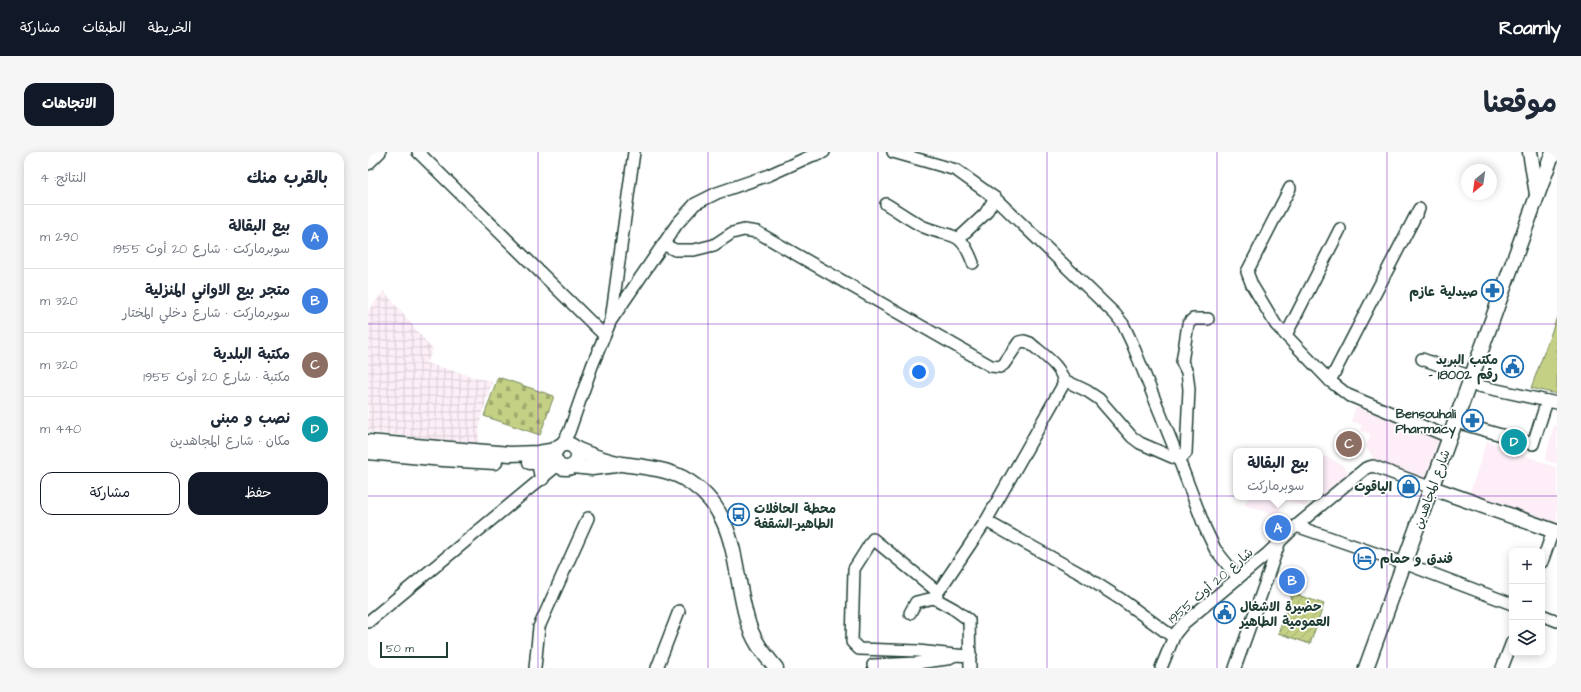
<!DOCTYPE html>
<html lang="ar">
<meta charset="utf-8">
<style>
:root{--surface:#fff;--page:#f6f6f7;--text:#1f2937;--muted:#747a83;--line:#e0e1e3;--accent:#111827}
body{margin:0;font-family:"Architects Daughter","Playpen Sans Arabic",sans-serif;background:var(--page);color:var(--text);direction:rtl}
.controls{position:absolute;right:12px;bottom:12px;display:grid;overflow:hidden;border-radius:8px;box-shadow:0 2px 10px #0003}
.controls button{width:36px;height:36px;display:grid;place-items:center;padding:0;border:0;border-bottom:1px solid var(--line);background:var(--surface);color:var(--text);font:20px sans-serif}
.compass{position:absolute;left:1093px;top:12px;width:36px;height:36px;border-radius:50%;background:var(--surface);box-shadow:0 2px 10px #0003;rotate:209deg}
.scale{position:absolute;left:12px;bottom:10px;width:68px;box-sizing:border-box;padding-left:4px;border:2px solid #1f3d34;border-top:0;font-size:11px;line-height:14px;white-space:nowrap;color:#1f3d34;-webkit-text-stroke:3px #fff;paint-order:stroke}
.you{position:absolute;left:551px;top:220px;width:14px;height:14px;margin:-10px;border:3px solid #fff;border-radius:50%;background:#1a73e8;box-shadow:0 0 0 6px #1a73e833}
.badge{display:grid;place-items:center;width:26px;height:26px;border-radius:50%;background:var(--accent);color:#fff;font-size:13px;font-weight:700}
.pin{position:absolute;translate:-50% -50%;border:2px solid #fff;box-shadow:0 1px 4px #0006}
.popup{position:absolute;left:865px;top:296px;width:90px;height:52px;box-sizing:border-box;display:grid;place-content:center;border-radius:8px;background:var(--surface);filter:drop-shadow(0 1px 3px #0005);font-size:13px;white-space:nowrap;color:var(--muted)}
.popup b{font-size:15px;color:var(--text)}
.popup::after{content:'';position:absolute;left:50%;top:100%;margin-left:-8px;border:8px solid transparent;border-top-color:var(--surface)}
.list{margin:0;padding:0;list-style:none}
h2{display:flex;justify-content:space-between;align-items:center;height:52px;margin:0;padding:0 16px;font-size:17px}
h2 small{font-size:13px;font-weight:400;color:var(--muted)}
.list li{display:grid;grid-template-columns:26px 1fr auto;gap:12px;align-items:center;box-sizing:border-box;height:64px;padding:0 16px;border-top:1px solid var(--line)}
.list b{display:block;font-size:15px;white-space:nowrap}
.list p{margin:0;font-size:13px;white-space:nowrap;color:var(--muted)}
.list em{font-size:13px;font-style:normal;color:var(--muted)}
.actions{display:flex;gap:8px;padding:12px 16px}
.actions a{flex:1;padding:9px 0;border:1px solid var(--accent);border-radius:12px;text-align:center;font-size:14px;color:var(--accent)}
.actions .main{background:var(--accent);color:#fff}
.icon{flex:none;width:22px;height:22px;fill:none;stroke:currentColor;stroke-width:2;stroke-linecap:round;stroke-linejoin:round}
.map{position:relative;flex:none;width:1189px;height:516px;overflow:hidden;direction:ltr;border-radius:12px}
header{display:flex;align-items:center;gap:24px;box-sizing:border-box;height:56px;padding:0 20px;background:var(--accent);color:#fff}
header strong{font-size:19px}
nav{display:flex;gap:22px;margin-inline-start:auto;font-size:14px}
.intro{display:flex;align-items:center;justify-content:space-between;box-sizing:border-box;height:96px;padding:0 24px}
h1{margin:0;font-size:28px}
.button{padding:10px 18px;border-radius:12px;background:var(--accent);color:#fff;font-size:14px;font-weight:700}
main{display:flex;gap:24px;padding:0 24px}
aside{flex:1;background:var(--surface);border-radius:12px;box-shadow:0 2px 10px #0003}
.map>svg:first-child{display:block}
</style>
<header>
<strong>Roamly</strong>
<nav><a>الخريطة</a><a>الطبقات</a><a>مشاركة</a></nav>
</header>
<div class="intro"><h1>موقعنا</h1><a class="button">الاتجاهات</a></div>
<main>
<div class="map">
<svg width="1189" height="516" viewBox="0 0 1189 516">
<defs>
<pattern id="industrial-grid" width="8" height="8" patternUnits="userSpaceOnUse"><rect width="8" height="8" fill="#fdeef7"/><path d="M0 4h8M4 0v8" fill="none" stroke="#d8cdd4"/></pattern>
<pattern id="cemetery-stones" width="16" height="16" patternUnits="userSpaceOnUse"><rect width="16" height="16" fill="#c4d084"/><path d="M2 7V4a2 2 0 0 1 4 0v3zM10 15v-3a2 2 0 0 1 4 0v3z" fill="#9faa6d"/></pattern>
<pattern id="garden-furrows" width="10" height="10" patternUnits="userSpaceOnUse"><rect width="10" height="10" fill="#c4d084"/><path d="M-1 1l2-2M0 10L10 0M9 11l2-2" fill="none" stroke="#9faa6d"/></pattern>
</defs>
<rect width="100%" height="100%" fill="#fff"/>
<filter id="ink" filterUnits="userSpaceOnUse"><feTurbulence type="fractalNoise" baseFrequency=".025" numOctaves="2"/><feDisplacementMap in="SourceGraphic" scale="8" xChannelSelector="R" yChannelSelector="G"/><feConvolveMatrix kernelMatrix="1 2 1 2 8 2 1 2 1" color-interpolation-filters="sRGB"/></filter>
<g filter="url(#ink)">
<g fill="#fdeef7">
<path d="M 988,255 L 1074,288 L 1058,330 L 1013,313 L 1014,310 L 1006,307 L 998,295 L 1003,282 L 992,278 L 994,273 L 983,269 Z"/>
<path d="M 1186,273 L 1189,274 L 1189,312 L 1177,308 Z"/>
<path d="M 1119,289 L 1189,316 L 1189,374 L 1101,343 Z"/>
<path d="M 956,304 L 973,312 L 983,323 L 953,347 L 951,345 L 952,345 L 952,310 Z"/>
<path d="M 880,345 L 942,345 L 938,355 L 915,347 L 910,364 L 877,353 Z"/>
</g>
<path fill="url(#industrial-grid)" d="M 16,139 L 65,198 L 58,211 L 124,230 L 113,265 L 110,291 L 0,280 L 0,159 Z"/>
<path fill="#c4d084" stroke="#72865c" d="M 1189,165 L 1189,242 L 1163,236 Z"/>
<path fill="url(#cemetery-stones)" stroke="#72865c" d="M 130,225 L 186,244 L 172,283 L 116,264 Z"/>
<path fill="url(#garden-furrows)" stroke="#72865c" d="M 924,441 L 956,452 L 942,492 L 910,481 Z"/>
<g fill="none" stroke-linecap="round" stroke-linejoin="round">
<defs>
<g id="minor">
<path d="M 50,0 L 236,183"/>
<path d="M 525,0 L 588,18 L 627,46 L 747,162 L 755,172 L 764,191 L 811,308 L 837,376 L 847,397 L 870,426"/>
<path d="M 0,12 L 12,0"/>
<path d="M 922,36 L 879,120 L 884,133 L 908,173 L 962,229 L 980,243 L 1081,285"/>
<path d="M 518,52 C 530,59 543,69 556,75 C 584,87 592,76 605,111"/>
<path d="M 591,86 L 617,62 L 627,46"/>
<path d="M 295,92 L 307,98 L 326,98 L 346,93 L 364,81 L 376,78 L 389,80 L 623,214 L 632,215 L 636,212 L 651,190 L 656,189 L 662,191 C 673,201 698,217 695,233 L 618,369"/>
<path d="M 244,167 L 309,72 L 327,52 L 349,41 L 401,23 L 443,4 L 456,0"/>
<path d="M 918,183 L 972,77"/>
<path d="M 1054,207 L 1104,225"/>
<path d="M 696,228 L 719,239 L 731,247 L 764,285 L 772,291 L 811,308 L 818,301 L 821,237 L 819,220 L 814,210 L 820,172 L 825,167 L 840,167"/>
<path d="M 962,229 L 1051,57"/>
<path d="M 1101,232 L 1189,251"/>
<path d="M 1088,270 L 1165,292 L 1179,249"/>
<path d="M 193,293 L 201,280 L 224,214 L 243,168 L 266,0"/>
<path d="M 928,374 L 1036,411 L 1144,452"/>
<path d="M 1174,410 L 1185,379"/>
<path d="M 570,440 L 505,387 L 486,417 L 484,490 L 491,497 L 550,499 L 587,503"/>
<path d="M 542,461 L 548,450 L 566,446"/>
<path d="M 1174,463 L 1189,469"/>
<path d="M 0,470 L 191,312"/>
<path d="M 505,513 L 549,511 L 579,507 L 587,503 L 603,504"/>
<path d="M 167,516 L 171,475 L 220,366"/>
<path d="M 289,516 L 311,459"/>
<path d="M 602,516 L 601,468 L 586,457 L 566,446 L 618,369 L 715,423 L 754,448 L 805,485"/>
<path d="M 793,516 L 807,482 L 816,471 L 899,402 L 928,374 L 998,316 L 1005,314 L 1064,336"/>
<path d="M 867,516 L 911,392"/>
<path d="M 1134,516 L 1144,490"/>
</g>
<g id="major">
<path d="M 1162,0 L 1169,42"/>
<path d="M 0,290 L 142,302 L 170,301 L 188,298"/>
<circle cx="198" cy="304" r="12"/>
<path d="M 208,297 C 222,303 238,309 254,312 C 275,315 296,316 315,326 C 371,357 364,415 379,467 C 384,487 395,501 408,516"/>
<path d="M 0,300 L 75,307 L 127,310"/>
<path d="M 162,310 L 188,309"/>
<path d="M 171,310 L 174,326"/>
<path d="M 205,314 L 224,316 L 248,313"/>
<path d="M 1064,336 L 1189,380"/>
<path d="M 998,516 L 1185,0"/>
</g>
</defs>
<use href="#minor" stroke="#1f3d34" stroke-width="14"/>
<use href="#major" stroke="#1f3d34" stroke-width="17"/>
<use href="#minor" stroke="#fff" stroke-width="11"/>
<use href="#major" stroke="#fff" stroke-width="14"/>
</g>
</g>
<path fill="none" stroke="#7b2cbf" stroke-width="1" stroke-opacity="0.55" d="M 170,0 L 170,516M 340,0 L 340,516M 510,0 L 510,516M 679,0 L 679,516M 849,0 L 849,516M 1019,0 L 1019,516M 0,172 L 1189,172M 0,344 L 1189,344"/>
<defs>
<symbol id="pharmacy-ring" viewBox="-11 -11 22 22"><circle r="9.5" fill="#fff" stroke="#1f6fb2" stroke-width="1.5"/><path d="M-2-6h4v4h4v4h-4v4h-4v-4h-4v-4h4Z" fill="#1f6fb2"/></symbol>
<symbol id="civic-ring" viewBox="-11 -11 22 22"><circle r="9.5" fill="#fff" stroke="#1f6fb2" stroke-width="1.5"/><path d="M-.6-6.5H3V-4.5H.6V-3L4-1V1h2V6H-6V1h2V-1L-.6-3ZM-1.2 2.5V6h2.4V2.5Z" fill="#1f6fb2"/></symbol>
<symbol id="shop-ring" viewBox="-11 -11 22 22"><circle r="9.5" fill="#fff" stroke="#1f6fb2" stroke-width="1.5"/><path d="M-5-2.5h2.3a2.7 3.5 0 0 1 5.4 0H5L5.5 6h-11ZM-1.5-2.5h3a1.5 2.3 0 0 0-3 0Z" fill="#1f6fb2"/></symbol>
<symbol id="bus-ring" viewBox="-11 -11 22 22"><circle r="9.5" fill="#fff" stroke="#1f6fb2" stroke-width="1.5"/><path d="M-5-6H5V4H4V6H2V4H-2V6H-4V4H-5ZM-3.5-4V0h7V-4ZM-3.5 1.2v1.5H-2V1.2ZM2 1.2v1.5H3.5V1.2Z" fill="#1f6fb2"/></symbol>
<symbol id="hotel-ring" viewBox="-11 -11 22 22"><circle r="9.5" fill="#fff" stroke="#1f6fb2" stroke-width="1.5"/><path d="M-6-4.5h1.5V1H6V5H4.5V3h-9V5H-6ZM-4 0a1.8 1.8 0 1 1 3.6 0ZM.5 0V-2.5h3Q6-2.5 6 0Z" fill="#1f6fb2"/></symbol>
</defs>
<g fill-rule="evenodd">
<use href="#pharmacy-ring" x="1112" y="126" width="25" height="25"/>
<use href="#civic-ring" x="1132" y="202" width="25" height="25"/>
<use href="#pharmacy-ring" x="1092" y="256" width="25" height="25"/>
<use href="#shop-ring" x="1028" y="322" width="25" height="25"/>
<use href="#bus-ring" x="358" y="350" width="25" height="25"/>
<use href="#hotel-ring" x="984" y="394" width="25" height="25"/>
<use href="#civic-ring" x="844" y="448" width="25" height="25"/>
</g>
<g text-anchor="middle" stroke-width="3.5" stroke-linejoin="round" paint-order="stroke">
<g font-size="13" font-weight="bold" fill="#1f3d34" stroke="#fff" text-anchor="end">
<text x="1110" y="144">صيدلية عازم</text>
<text x="1130" y="212">مكتب البريد<tspan x="1130" dy="15">- رقم 18002</tspan></text>
<text x="1088" y="266">Bensouhali<tspan x="1088" dy="15">Pharmacy</tspan></text>
<text x="1024" y="339">الياقوت</text>
<text x="386" y="361" text-anchor="start">محطة الحافلات<tspan x="386" dy="15">الطاهير-الشقفة</tspan></text>
<text x="1012" y="411" text-anchor="start">فندق و حمام</text>
<text x="872" y="459" text-anchor="start">حضيرة الاشغال<tspan x="872" dy="15">العمومية الطاهير</tspan></text>
</g>
<g font-size="13" fill="#1f3d34" stroke="#fff">
<text transform="translate(1063 337) rotate(-70)" y="5">شارع المجاهدين</text>
<text transform="translate(842 433) rotate(-41)" y="5">شارع 20 أوث 1955</text>
</g>
</g>
</svg>
<div class="controls">
<button>+</button>
<button>−</button>
<button><svg class="icon" aria-label="layers" viewBox="0 0 24 24"><path d="M12 4l9 5-9 5-9-5zM3 14l9 5 9-5"/></svg></button>
</div>
<svg class="compass" viewBox="-18 -18 36 36"><path d="M0-13l5 13h-10z" fill="#e53935"/><path d="M0 13l5-13h-10z" fill="#747a83"/></svg>
<div class="scale">50 m</div>
<div class="you"></div>
<div class="pin badge" style="left:910px;top:376px;background:#3f7fe0">A</div>
<div class="popup"><b>بيع البقالة</b>سوبرماركت</div>
<div class="pin badge" style="left:924px;top:429px;background:#3f7fe0">B</div>
<div class="pin badge" style="left:981px;top:292px;background:#8d6e63">C</div>
<div class="pin badge" style="left:1146px;top:290px;background:#0f9aa8">D</div>
</div>
<aside>
<h2>بالقرب منك<small>النتائج: 4</small></h2>
<ul class="list">
<li><span class="badge" style="background:#3f7fe0">A</span><div><b>بيع البقالة</b><p>سوبرماركت · شارع 20 أوث 1955</p></div><em>290 m</em></li>
<li><span class="badge" style="background:#3f7fe0">B</span><div><b>متجر بيع الاواني المنزلية</b><p>سوبرماركت · شارع دخلي المختار</p></div><em>320 m</em></li>
<li><span class="badge" style="background:#8d6e63">C</span><div><b>مكتبة البلدية</b><p>مكتبة · شارع 20 أوث 1955</p></div><em>320 m</em></li>
<li><span class="badge" style="background:#0f9aa8">D</span><div><b>نصب و مبنى</b><p>مكان · شارع المجاهدين</p></div><em>440 m</em></li>
</ul>
<div class="actions"><a class="main">حفظ</a><a>مشاركة</a></div>
</aside>
</main>
